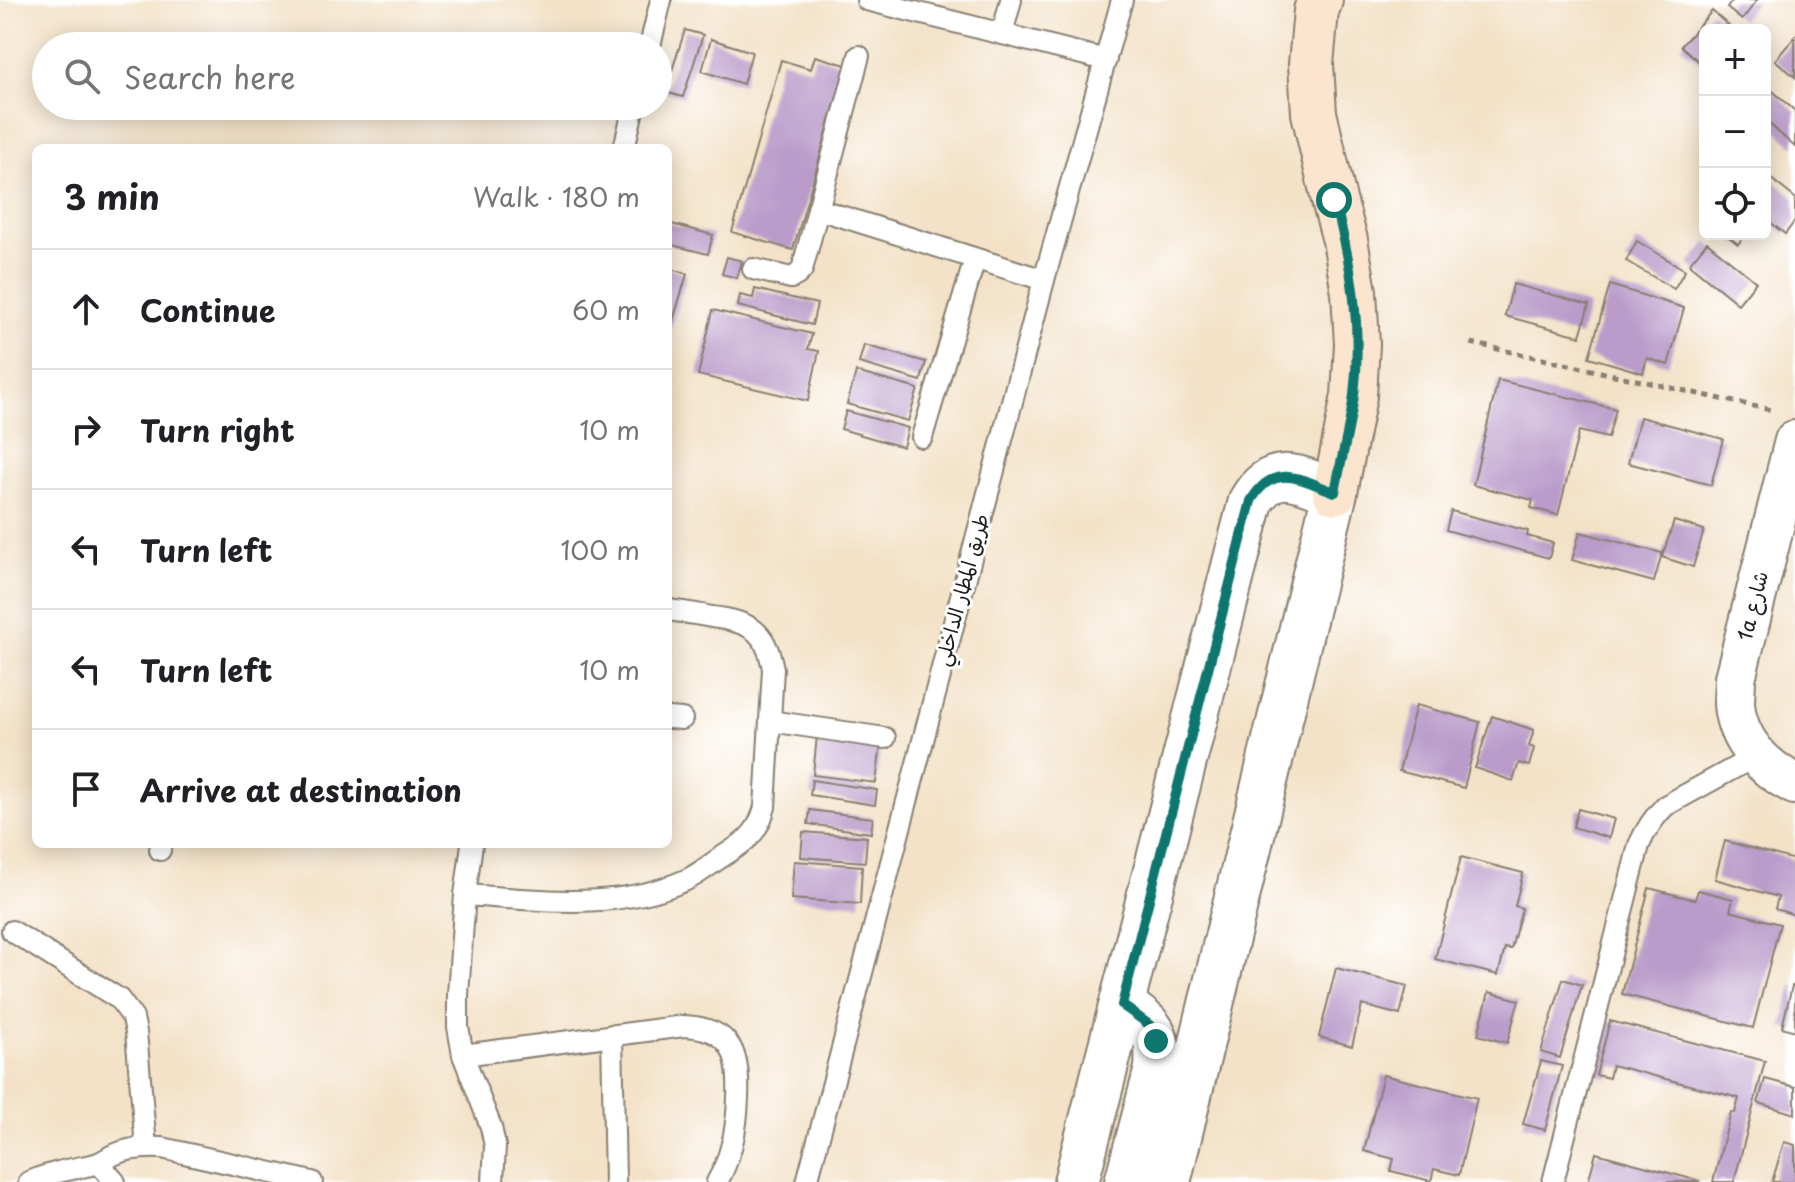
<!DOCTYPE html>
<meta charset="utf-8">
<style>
:root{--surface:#fff;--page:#f2f2f2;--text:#202124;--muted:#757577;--line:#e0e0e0}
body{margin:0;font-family:"Playpen Sans","Playpen Sans Arabic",sans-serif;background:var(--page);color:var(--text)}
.controls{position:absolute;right:24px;top:24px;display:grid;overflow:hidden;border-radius:12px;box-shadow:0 4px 20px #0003}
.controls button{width:72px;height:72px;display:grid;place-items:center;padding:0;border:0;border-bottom:2px solid var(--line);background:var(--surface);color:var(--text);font:40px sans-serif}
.stop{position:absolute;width:24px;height:24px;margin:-18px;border:6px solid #0f766e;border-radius:50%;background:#fff}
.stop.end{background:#0f766e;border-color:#fff;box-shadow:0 2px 8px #0008}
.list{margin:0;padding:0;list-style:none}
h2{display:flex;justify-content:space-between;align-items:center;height:104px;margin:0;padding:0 32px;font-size:34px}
h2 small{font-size:26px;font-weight:400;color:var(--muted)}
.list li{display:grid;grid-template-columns:52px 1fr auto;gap:24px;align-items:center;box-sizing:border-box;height:120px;padding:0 32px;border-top:2px solid var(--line)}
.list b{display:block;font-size:30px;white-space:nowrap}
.list em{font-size:26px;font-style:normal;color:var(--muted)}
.icon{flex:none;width:44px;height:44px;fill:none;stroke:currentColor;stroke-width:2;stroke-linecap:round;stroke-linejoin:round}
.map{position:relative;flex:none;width:1795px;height:1182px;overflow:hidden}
.search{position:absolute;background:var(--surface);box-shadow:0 4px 20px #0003;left:32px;top:32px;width:640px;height:88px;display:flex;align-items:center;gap:20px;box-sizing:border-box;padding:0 28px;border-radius:44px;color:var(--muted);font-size:30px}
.panel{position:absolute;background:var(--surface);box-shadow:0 4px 20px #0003;left:32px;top:144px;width:640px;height:704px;border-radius:12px}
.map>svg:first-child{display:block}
</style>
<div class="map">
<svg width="1795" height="1182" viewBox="0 0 1795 1182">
<rect width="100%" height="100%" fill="#fff"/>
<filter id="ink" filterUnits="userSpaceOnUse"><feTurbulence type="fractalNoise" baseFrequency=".0125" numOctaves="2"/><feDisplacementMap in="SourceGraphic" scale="16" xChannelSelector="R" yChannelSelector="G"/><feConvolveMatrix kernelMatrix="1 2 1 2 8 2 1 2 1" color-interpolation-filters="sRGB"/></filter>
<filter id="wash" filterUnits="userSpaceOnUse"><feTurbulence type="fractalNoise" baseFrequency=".006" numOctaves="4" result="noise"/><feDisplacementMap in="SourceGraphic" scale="32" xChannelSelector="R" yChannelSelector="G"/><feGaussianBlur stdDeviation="1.8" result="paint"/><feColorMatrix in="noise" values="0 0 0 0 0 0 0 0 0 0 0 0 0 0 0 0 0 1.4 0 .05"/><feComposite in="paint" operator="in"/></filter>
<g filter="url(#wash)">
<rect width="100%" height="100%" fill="#f3e2c7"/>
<g id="blocks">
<g fill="#ba9bca">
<path d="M 1733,0 L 1757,0 L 1742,20 L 1727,8 Z"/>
<path d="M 1712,11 L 1729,26 L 1725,30 L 1705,30 L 1705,67 L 1681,46 Z"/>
<path d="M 685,30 L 703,35 L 683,97 L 665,92 Z"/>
<path d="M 1795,37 L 1795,77 L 1775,60 Z"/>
<path d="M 711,39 L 752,52 L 743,84 L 702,71 Z"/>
<path d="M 815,56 L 846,65 L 793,250 L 732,232 L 781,60 L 811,69 Z"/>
<path d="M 1765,84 L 1795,111 L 1795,147 L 1765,120 Z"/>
<path d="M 1765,174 L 1795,198 L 1795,221 L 1785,234 L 1765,218 Z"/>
<path d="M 668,223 L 713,235 L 708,254 L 668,244 Z"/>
<path d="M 1725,234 L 1746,234 L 1738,244 Z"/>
<path d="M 1637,241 L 1685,270 L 1674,289 L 1626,261 Z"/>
<path d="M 1707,242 L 1756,282 L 1738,304 L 1689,264 Z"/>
<path d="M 727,257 L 742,261 L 737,278 L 722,274 Z"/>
<path d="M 668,268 L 687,274 L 669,334 L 668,334 Z"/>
<path d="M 1513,284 L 1589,305 L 1580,336 L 1505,316 Z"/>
<path d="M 1610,285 L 1684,308 L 1668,365 L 1647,358 L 1643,373 L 1589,357 Z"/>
<path d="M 755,289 L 817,304 L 812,325 L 738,306 L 740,295 L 753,298 Z"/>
<path d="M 713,310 L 812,334 L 808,349 L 819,351 L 808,401 L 698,375 Z"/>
<path d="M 864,345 L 926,362 L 921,381 L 859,363 Z"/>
<path d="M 856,372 L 918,389 L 908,421 L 847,404 Z"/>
<path d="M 1498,380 L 1616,409 L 1608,438 L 1579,431 L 1558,515 L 1531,508 L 1533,500 L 1473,485 Z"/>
<path d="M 846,411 L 908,428 L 903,447 L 841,429 Z"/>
<path d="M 1640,417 L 1723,439 L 1711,485 L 1628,463 Z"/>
<path d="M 1451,511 L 1528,531 L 1527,536 L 1553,543 L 1549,558 L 1446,530 Z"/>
<path d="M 1674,521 L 1704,530 L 1693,567 L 1662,557 Z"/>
<path d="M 1580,532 L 1662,553 L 1654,582 L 1572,560 Z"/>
<path d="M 1416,705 L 1480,722 L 1464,788 L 1399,771 Z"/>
<path d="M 1492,716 L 1534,730 L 1529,746 L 1534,748 L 1529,766 L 1519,763 L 1513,781 L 1475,768 Z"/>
<path d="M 817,736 L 881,744 L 876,783 L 813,775 Z"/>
<path d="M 812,780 L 877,790 L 875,805 L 810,795 Z"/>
<path d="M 1578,809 L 1614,819 L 1609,838 L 1573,827 Z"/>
<path d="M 810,810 L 873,818 L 871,833 L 808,824 Z"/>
<path d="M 803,832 L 867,837 L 865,862 L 801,857 Z"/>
<path d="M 1725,841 L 1795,860 L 1795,915 L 1775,909 L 1778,897 L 1715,879 Z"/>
<path d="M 1461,857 L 1523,873 L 1515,906 L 1522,908 L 1511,949 L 1505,948 L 1498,975 L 1435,959 Z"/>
<path d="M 794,861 L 862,866 L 860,904 L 791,899 Z"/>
<path d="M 1649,888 L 1695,900 L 1698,890 L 1733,899 L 1730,911 L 1780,924 L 1753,1028 L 1622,994 Z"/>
<path d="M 1336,968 L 1407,986 L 1400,1015 L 1362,1005 L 1352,1046 L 1319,1037 Z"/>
<path d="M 1563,979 L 1582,985 L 1560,1058 L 1541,1052 Z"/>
<path d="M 1792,986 L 1795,986 L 1795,1031 L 1782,1027 Z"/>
<path d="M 1489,992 L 1519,1000 L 1507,1043 L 1478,1035 Z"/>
<path d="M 1610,1021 L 1765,1061 L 1734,1182 L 1713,1182 L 1731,1112 L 1735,1113 L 1739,1098 L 1612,1065 L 1609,1078 L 1596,1075 Z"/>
<path d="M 1541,1061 L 1562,1066 L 1545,1130 L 1523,1124 Z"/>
<path d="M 1383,1075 L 1477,1098 L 1459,1175 L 1434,1169 L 1431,1181 L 1391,1171 L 1394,1159 L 1364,1151 Z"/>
<path d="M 1765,1079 L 1795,1087 L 1795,1114 L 1758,1103 Z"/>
<path d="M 1784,1142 L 1795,1145 L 1795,1182 L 1772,1182 Z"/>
<path d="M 1596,1153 L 1699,1181 L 1698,1182 L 1588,1182 Z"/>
</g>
</g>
</g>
<g filter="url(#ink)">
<use href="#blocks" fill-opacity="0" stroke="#887f72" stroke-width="2"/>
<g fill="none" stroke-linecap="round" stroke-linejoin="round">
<defs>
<g id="service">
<path d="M 867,0 L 1106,60"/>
<path d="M 1002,34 L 1011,0"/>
<path d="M 650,46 L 661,0"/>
<path d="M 624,148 L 634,106"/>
<path d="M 818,209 L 1044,280"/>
<path d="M 753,269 L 791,278 L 797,275 L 802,270 L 859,56"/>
<path d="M 922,437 L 975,259"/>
<path d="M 668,718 L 682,719"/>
<path d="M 770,721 L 885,738"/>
<path d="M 472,844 L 465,895 L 458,994 L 458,1027 L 463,1055 L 491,1127 L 495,1146 L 493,1182"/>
<path d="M 160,850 L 161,844"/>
<path d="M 465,895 C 539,900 616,911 686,880 C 697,875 707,867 717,860 C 742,844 757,837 765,807 L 773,669 C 766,629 749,622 712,617 C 697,614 683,612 668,610"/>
<path d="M 12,931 L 119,999 L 133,1018 L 136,1032 L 146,1147"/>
<path d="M 612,1035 L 615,1182"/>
<path d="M 463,1055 L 684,1026 C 733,1028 740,1055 738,1098 C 737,1128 732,1156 717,1182"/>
<path d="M 99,1163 L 115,1182"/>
<path d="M 29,1182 C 51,1172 73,1169 96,1164 C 102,1162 107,1158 113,1155 C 128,1148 145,1147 162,1148 L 312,1182"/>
<path d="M 807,1182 L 1044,280 L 1122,0"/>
<path d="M 1553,1182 L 1639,845 C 1646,829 1653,818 1665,806 L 1756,756"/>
</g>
<path id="minor" d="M 1795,441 L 1735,678 C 1735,686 1734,696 1734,704 C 1737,741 1763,768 1795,784"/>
<g id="tertiary">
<path d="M 1122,1005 C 1151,1026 1160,1030 1157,1069 L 1127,1182"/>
<path d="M 1076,1182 L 1251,501 C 1274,461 1302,480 1335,492 L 1168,1182"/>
</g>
<path id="secondary" d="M 1320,0 L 1316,11 L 1311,64 L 1314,113 L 1334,200 L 1345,240 L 1354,292 L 1357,344 L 1354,396 L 1335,492"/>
</defs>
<use href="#service" stroke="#887f72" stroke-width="24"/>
<use href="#minor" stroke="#887f72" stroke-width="44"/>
<use href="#tertiary" stroke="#887f72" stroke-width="48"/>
<use href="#secondary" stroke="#887f72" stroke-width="48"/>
<path stroke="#887f72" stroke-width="5" stroke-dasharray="6 6" stroke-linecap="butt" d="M 1471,343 L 1775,411"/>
<use href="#service" stroke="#fff" stroke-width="20"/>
<use href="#minor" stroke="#fff" stroke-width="40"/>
<use href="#tertiary" stroke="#fff" stroke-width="44"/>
<use href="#secondary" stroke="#fbe5cf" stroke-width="44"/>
</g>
</g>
<g fill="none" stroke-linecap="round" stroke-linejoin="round" filter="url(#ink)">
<path stroke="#0f766e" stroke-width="10" d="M 1156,1041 L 1151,1026 L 1122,1005 L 1251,501 C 1274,461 1301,480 1335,492 C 1341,460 1350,427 1354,395 C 1362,328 1352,264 1334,200"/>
</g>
<g text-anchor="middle" stroke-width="6" stroke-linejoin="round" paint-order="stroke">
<g font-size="20" fill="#1c1c1c" stroke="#fff">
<text transform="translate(962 590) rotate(-75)" y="7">طريق المطار الداخلي</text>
<text transform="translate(1753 606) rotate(-76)" y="7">1a شارع</text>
</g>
</g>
</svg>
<div class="controls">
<button>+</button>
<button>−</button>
<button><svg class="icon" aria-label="locate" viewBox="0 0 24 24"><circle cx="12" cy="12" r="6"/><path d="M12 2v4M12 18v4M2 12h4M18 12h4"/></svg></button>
</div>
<div class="stop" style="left:1334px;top:200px"></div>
<div class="stop end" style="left:1156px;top:1041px"></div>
<div class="search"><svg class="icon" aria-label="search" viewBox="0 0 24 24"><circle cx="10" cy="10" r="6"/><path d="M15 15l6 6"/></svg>Search here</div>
<section class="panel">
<h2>3 min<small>Walk · 180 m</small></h2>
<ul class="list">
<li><svg class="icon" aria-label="ahead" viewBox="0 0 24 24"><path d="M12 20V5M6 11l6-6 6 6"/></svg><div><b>Continue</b></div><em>60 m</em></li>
<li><svg class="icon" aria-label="right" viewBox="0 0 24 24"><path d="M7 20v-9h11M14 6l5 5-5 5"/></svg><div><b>Turn right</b></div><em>10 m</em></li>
<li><svg class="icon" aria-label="left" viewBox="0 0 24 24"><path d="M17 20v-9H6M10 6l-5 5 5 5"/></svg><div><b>Turn left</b></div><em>100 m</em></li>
<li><svg class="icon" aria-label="left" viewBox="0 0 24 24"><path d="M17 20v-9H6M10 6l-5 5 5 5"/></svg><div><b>Turn left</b></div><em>10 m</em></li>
<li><svg class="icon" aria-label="arrive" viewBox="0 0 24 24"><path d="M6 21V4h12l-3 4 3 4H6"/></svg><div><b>Arrive at destination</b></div></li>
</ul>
</section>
</div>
